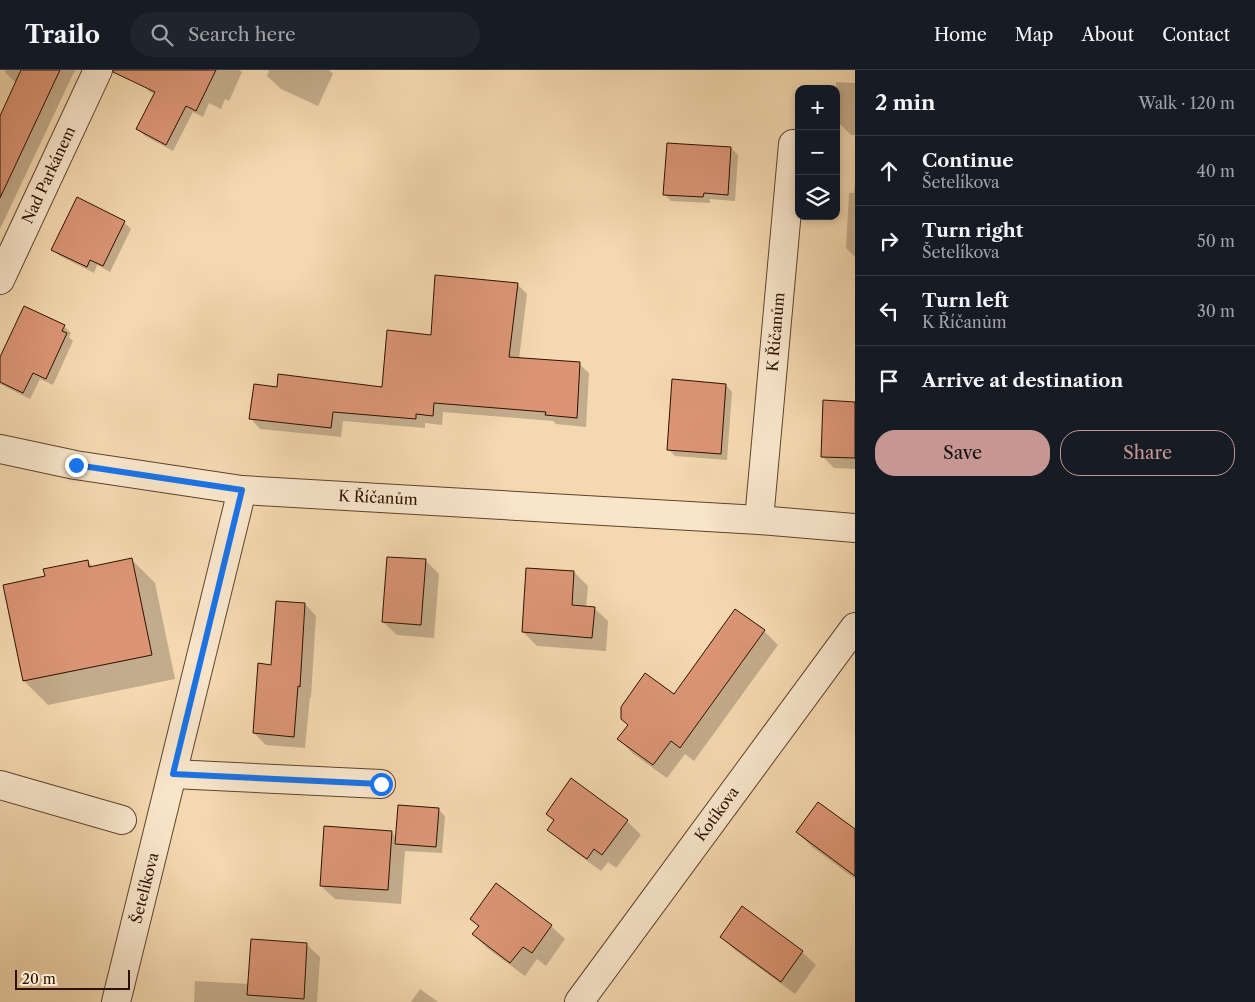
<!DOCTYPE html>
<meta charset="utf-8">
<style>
:root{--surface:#171b24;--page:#20242c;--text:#f1f3f6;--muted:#9ea1a6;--line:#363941;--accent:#c59692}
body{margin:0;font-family:"Libre Caslon Text",serif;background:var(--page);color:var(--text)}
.controls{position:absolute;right:15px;top:15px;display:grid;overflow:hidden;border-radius:10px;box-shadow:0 2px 8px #0003}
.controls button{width:45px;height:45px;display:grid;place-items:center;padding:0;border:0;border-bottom:1px solid var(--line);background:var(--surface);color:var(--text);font:25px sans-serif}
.scale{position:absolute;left:15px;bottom:12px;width:115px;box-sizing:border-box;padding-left:5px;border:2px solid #2d1000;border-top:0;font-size:14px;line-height:18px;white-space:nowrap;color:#2d1000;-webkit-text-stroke:4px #f8e6cb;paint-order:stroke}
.stop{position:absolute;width:15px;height:15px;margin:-11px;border:4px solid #1a73e8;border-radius:50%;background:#fff}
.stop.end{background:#1a73e8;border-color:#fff;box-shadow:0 1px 5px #0008}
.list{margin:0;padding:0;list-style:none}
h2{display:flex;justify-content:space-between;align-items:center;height:65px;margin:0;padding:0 20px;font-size:21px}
h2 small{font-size:16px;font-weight:400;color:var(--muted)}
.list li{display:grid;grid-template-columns:32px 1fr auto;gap:15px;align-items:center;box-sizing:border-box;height:70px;padding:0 20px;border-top:1px solid var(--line)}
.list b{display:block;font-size:19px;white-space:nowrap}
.list p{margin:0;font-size:16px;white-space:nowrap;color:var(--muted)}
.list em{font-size:16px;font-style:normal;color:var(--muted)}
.actions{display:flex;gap:10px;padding:15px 20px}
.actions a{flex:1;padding:11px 0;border:1px solid var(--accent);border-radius:20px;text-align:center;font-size:18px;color:var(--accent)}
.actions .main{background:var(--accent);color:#111}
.icon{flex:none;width:28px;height:28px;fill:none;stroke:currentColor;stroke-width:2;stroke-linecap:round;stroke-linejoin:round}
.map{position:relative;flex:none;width:855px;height:932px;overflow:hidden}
header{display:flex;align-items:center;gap:30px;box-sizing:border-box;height:70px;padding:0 25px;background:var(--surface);border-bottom:1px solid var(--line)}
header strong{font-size:24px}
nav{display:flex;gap:28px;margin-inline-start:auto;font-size:18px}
.search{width:350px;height:45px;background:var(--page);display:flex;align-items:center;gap:12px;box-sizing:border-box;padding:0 18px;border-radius:28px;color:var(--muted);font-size:19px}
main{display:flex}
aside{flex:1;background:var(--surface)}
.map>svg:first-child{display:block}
</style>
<header>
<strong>Trailo</strong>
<div class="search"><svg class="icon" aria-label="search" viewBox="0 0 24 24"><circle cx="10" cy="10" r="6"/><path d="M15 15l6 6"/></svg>Search here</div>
<nav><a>Home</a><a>Map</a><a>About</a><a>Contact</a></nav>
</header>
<main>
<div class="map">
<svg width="855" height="932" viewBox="0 0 855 932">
<rect width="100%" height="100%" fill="#f4d8af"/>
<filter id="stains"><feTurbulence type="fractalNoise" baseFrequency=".004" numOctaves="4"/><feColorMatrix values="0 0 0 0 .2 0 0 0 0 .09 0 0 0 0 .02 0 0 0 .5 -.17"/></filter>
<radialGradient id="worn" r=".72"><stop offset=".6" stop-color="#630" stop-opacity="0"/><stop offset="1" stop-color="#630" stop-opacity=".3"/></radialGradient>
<g fill="#0003">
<path d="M 6,0 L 75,0 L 0,159 L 0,49 L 16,13 L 5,2 Z"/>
<path d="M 150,0 L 239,0 L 242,2 L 229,31 L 225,29 L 221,39 L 209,33 L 203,47 L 193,42 L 173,81 L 145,66 L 138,59 L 156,24 L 150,22 L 143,15 Z"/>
<path d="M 269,0 L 329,0 L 333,4 L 318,36 L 281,19 L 267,6 Z"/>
<path d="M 836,12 L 855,13 L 855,65 L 851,65 L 836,50 Z"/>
<path d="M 731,78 L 738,85 L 735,131 L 710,129 L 710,133 L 671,131 L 665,125 Z"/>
<path d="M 855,112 L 855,187 L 846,178 L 849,123 L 854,123 Z"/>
<path d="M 124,152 L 131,159 L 110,202 L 97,195 L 94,203 L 60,186 L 53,180 Z"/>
<path d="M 517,214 L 527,224 L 519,289 L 579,294 L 589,303 L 586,357 L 556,354 L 553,351 L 443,342 L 442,355 L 425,353 L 425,358 L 343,351 L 341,367 L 260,359 L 251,349 L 278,318 L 383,318 L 432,266 Z"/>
<path d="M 64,256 L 71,263 L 69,267 L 73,271 L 53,315 L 40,309 L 30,329 L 0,314 L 0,290 Z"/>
<path d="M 726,315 L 732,322 L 727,390 L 675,386 L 668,379 Z"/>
<path d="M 855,333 L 855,399 L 834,398 L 822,386 Z"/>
<path d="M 131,489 L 155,513 L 175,609 L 48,635 L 24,611 L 4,516 L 47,507 L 88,492 L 93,497 Z"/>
<path d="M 426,491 L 439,504 L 434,568 L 397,565 L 383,552 Z"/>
<path d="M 574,502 L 588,516 L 586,537 L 594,538 L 608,551 L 606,581 L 537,576 L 523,562 Z"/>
<path d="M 305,534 L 316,546 L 311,627 L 310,627 L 305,678 L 266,675 L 254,663 L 273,596 Z"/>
<path d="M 735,541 L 764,561 L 778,575 L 694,691 L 685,684 L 667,708 L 632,683 L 619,669 L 674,626 Z"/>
<path d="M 438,739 L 445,746 L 442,783 L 405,781 L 401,834 L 335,829 L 321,816 L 391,762 L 397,768 Z"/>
<path d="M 547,744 L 627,751 L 641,765 L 616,798 L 608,792 L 601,801 L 563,773 L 549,760 L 555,751 Z"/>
<path d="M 855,760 L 855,809 L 811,776 L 797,762 Z"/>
<path d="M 471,849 L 551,856 L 565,869 L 546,896 L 537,889 L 525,906 L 487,878 L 473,864 L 479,857 Z"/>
<path d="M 721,866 L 802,882 L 816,895 L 795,924 L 735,880 Z"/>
<path d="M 307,875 L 320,887 L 317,932 L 194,932 L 195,911 L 249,914 Z"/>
<path d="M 420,919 L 438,932 L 411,932 Z"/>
</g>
<g fill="#db9575" stroke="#2d1000">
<path d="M 21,0 L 60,0 L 0,128 L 0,46 Z"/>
<path d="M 113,0 L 216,0 L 196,41 L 186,36 L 166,75 L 136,59 L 155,22 L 113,2 Z"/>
<path d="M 667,73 L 731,77 L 728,125 L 704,123 L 703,127 L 663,125 Z"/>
<path d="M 77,127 L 125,151 L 103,196 L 90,190 L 87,197 L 51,180 Z"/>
<path d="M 435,205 L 518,213 L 509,287 L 580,292 L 577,348 L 545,345 L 546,342 L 434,333 L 433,346 L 416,344 L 416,349 L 333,342 L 331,358 L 249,349 L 254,314 L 277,317 L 278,304 L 382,317 L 387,260 L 431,265 Z"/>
<path d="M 24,236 L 65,255 L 62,261 L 67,263 L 46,309 L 33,303 L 23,323 L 0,312 L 0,287 Z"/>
<path d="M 672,309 L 726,314 L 721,384 L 667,380 Z"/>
<path d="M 823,330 L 855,332 L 855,388 L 821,387 Z"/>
<path d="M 387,487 L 426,489 L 421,555 L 382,552 Z"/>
<path d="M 132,488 L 152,585 L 23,611 L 3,515 L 45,506 L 43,499 L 88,490 L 89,497 Z"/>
<path d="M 526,498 L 574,501 L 572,535 L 595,537 L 592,568 L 522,562 Z"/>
<path d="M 276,531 L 305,533 L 300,617 L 298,616 L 294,667 L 253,663 L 258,593 L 271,595 Z"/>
<path d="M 735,539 L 765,560 L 680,678 L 671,671 L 653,695 L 617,669 L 628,655 L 621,649 L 621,637 L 645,603 L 674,624 Z"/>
<path d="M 571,708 L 628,750 L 602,785 L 594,779 L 587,789 L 547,760 L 554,750 L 546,744 Z"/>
<path d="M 818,732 L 855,759 L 855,806 L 796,762 Z"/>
<path d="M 398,735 L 439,738 L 436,777 L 395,774 Z"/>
<path d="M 324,756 L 392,761 L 388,820 L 320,816 Z"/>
<path d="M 496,813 L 552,855 L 532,883 L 523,877 L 510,893 L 472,864 L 479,856 L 470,849 Z"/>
<path d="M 742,836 L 803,881 L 781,912 L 720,867 Z"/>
<path d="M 251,869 L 307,873 L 304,929 L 247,925 Z"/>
</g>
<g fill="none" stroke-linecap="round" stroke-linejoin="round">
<defs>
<g id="minor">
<path d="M 0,210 L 98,0"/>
<path d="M 0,379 L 75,395 L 242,420 L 759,450 L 855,458"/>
<path d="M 759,450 L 793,74"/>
<path d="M 173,704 L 381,714"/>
<path d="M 0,715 L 122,750"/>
<path d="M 116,932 L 242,420"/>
<path d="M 579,932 L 855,557"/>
</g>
</defs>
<use href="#minor" stroke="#5f422c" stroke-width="30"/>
<use href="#minor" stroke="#f8e6cb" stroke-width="28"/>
</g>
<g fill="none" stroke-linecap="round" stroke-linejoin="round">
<path stroke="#1a73e8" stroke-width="6" d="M 76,395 L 242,420 L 173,704 L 381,714"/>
</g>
<g text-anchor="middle" stroke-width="4.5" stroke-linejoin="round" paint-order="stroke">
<g font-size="15" fill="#2d1000" stroke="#f8e6cb">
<text transform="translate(49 105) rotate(-65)" y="5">Nad Parkánem</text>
<text transform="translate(776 262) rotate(-85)" y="5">K Říčanům</text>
<text transform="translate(378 428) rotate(3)" y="5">K Říčanům</text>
<text transform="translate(717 744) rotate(-54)" y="5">Kotíkova</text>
<text transform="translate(145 818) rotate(-76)" y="5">Šetelíkova</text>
</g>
</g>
<rect width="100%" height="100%" filter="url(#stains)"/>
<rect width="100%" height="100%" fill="url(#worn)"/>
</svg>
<div class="controls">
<button>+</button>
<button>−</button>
<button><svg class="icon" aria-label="layers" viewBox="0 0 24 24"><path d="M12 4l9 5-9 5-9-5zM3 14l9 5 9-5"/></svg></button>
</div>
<div class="scale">20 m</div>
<div class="stop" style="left:381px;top:714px"></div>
<div class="stop end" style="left:76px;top:395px"></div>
</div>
<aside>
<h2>2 min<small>Walk · 120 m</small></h2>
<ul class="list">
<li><svg class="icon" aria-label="ahead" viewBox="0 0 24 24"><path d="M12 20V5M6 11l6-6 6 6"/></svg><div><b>Continue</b><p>Šetelíkova</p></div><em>40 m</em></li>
<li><svg class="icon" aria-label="right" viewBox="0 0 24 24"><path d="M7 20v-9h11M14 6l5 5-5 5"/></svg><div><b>Turn right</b><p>Šetelíkova</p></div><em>50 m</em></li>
<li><svg class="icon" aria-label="left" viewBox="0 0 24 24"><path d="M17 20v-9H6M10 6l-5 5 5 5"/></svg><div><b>Turn left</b><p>K Říčanům</p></div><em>30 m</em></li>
<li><svg class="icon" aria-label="arrive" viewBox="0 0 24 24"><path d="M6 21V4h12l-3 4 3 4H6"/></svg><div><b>Arrive at destination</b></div></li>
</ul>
<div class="actions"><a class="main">Save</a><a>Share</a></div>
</aside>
</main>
